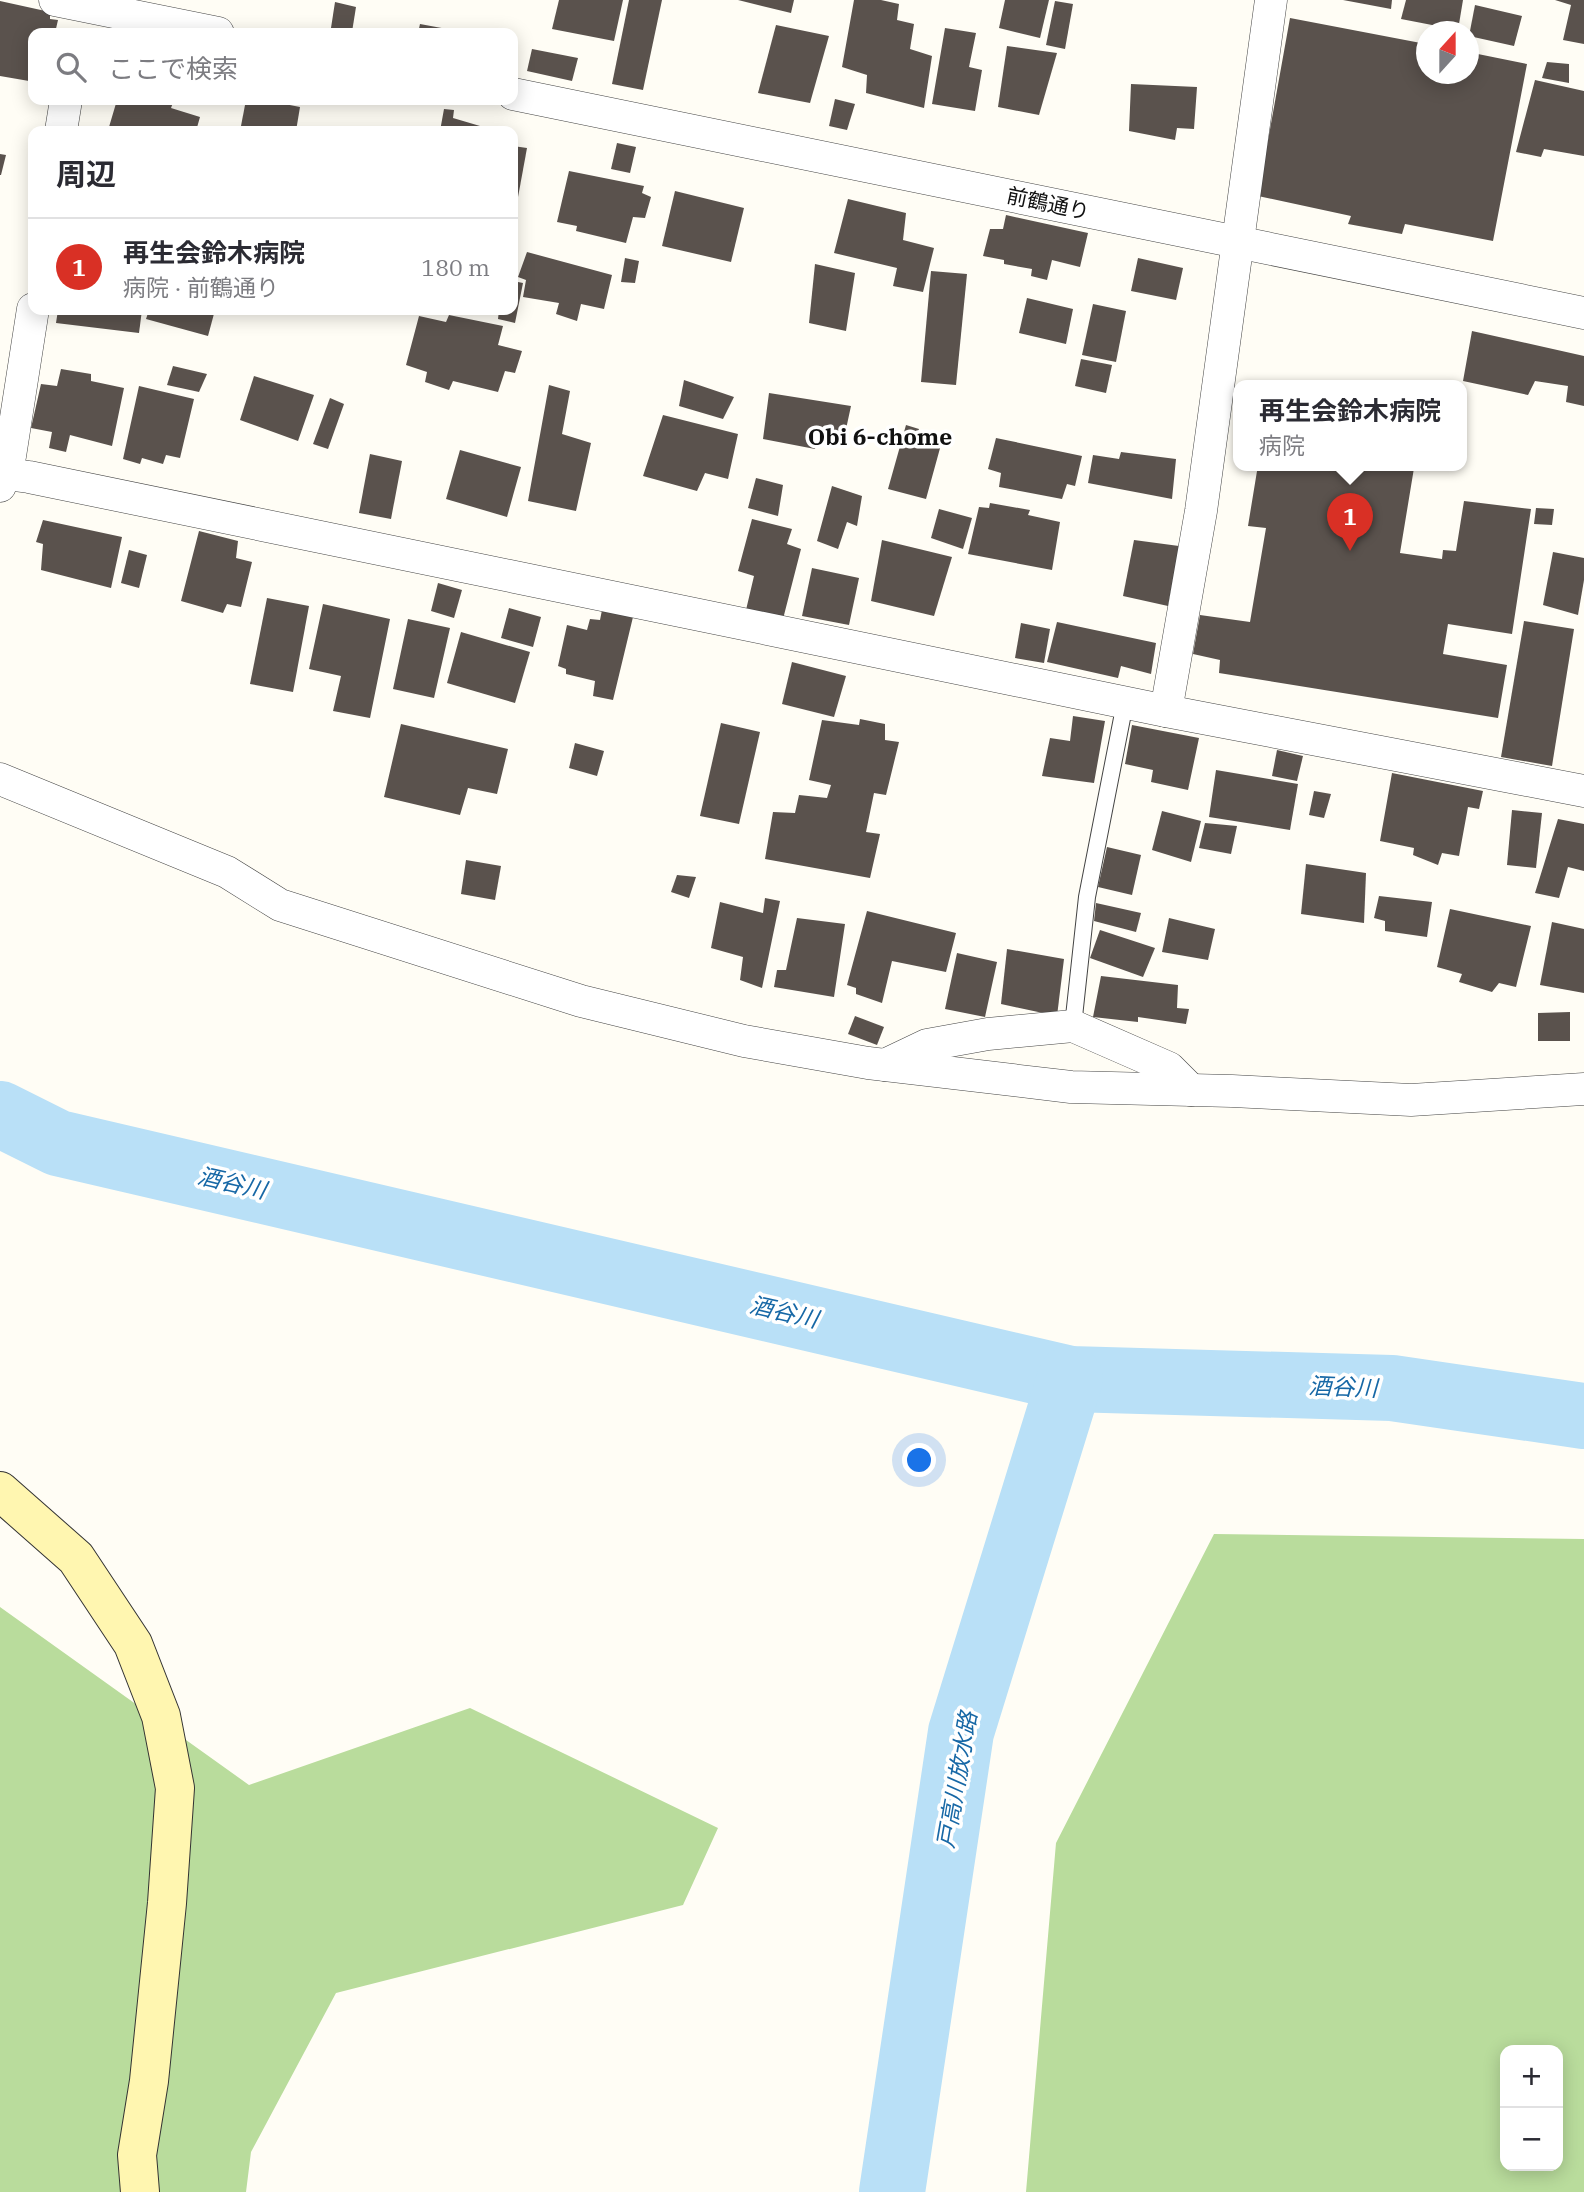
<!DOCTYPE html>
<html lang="ja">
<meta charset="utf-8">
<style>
:root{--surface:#fff;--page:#f7f7f7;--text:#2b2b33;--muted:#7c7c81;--line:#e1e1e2;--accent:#d93025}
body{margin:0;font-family:"IBM Plex Serif","Noto Sans JP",serif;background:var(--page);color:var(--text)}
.controls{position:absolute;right:21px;bottom:21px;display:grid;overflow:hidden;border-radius:14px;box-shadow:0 4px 18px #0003}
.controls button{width:63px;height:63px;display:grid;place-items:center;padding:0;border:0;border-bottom:2px solid var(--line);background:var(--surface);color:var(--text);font:35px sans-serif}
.compass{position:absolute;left:1416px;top:21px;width:63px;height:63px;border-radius:50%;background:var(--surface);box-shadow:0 4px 18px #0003;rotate:21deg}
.you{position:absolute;left:920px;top:1461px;width:24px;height:24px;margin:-18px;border:5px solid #fff;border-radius:50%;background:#1a73e8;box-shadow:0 0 0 10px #1a73e833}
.badge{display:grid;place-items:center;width:46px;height:46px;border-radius:50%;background:var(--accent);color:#fff;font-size:23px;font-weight:700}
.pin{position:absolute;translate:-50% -58px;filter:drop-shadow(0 2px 4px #0008)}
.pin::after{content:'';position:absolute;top:37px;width:24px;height:21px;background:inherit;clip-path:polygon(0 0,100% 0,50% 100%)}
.popup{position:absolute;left:1233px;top:380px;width:234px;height:91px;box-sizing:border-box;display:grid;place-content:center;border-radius:14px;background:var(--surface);filter:drop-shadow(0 2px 5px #0005);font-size:23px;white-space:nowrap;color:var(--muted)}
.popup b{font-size:26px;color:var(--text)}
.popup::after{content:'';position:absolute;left:50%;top:100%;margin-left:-14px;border:14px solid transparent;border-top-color:var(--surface)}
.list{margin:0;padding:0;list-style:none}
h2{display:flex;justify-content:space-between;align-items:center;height:91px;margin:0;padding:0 28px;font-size:30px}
h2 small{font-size:23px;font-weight:400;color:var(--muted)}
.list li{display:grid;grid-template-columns:46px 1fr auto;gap:21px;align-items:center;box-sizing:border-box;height:98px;padding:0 28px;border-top:2px solid var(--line)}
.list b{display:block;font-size:26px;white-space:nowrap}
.list p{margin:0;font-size:23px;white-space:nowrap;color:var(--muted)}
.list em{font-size:23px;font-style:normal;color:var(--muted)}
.icon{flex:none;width:38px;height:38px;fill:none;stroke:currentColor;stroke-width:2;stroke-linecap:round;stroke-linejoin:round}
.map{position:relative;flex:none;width:1584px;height:2192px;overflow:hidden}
.search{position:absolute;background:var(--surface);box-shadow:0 4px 18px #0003;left:28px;top:28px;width:490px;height:77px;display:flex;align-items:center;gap:18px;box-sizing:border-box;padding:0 24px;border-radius:14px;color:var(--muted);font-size:26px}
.panel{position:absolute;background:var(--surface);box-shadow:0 4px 18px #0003;left:28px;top:126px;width:490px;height:189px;border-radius:14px}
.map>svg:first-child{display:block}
</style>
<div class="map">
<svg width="1584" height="2192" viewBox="0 0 1584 2192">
<rect width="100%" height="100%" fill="#fffdf5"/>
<g fill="#b9dc9c" fill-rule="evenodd">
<path d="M 1214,1534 L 1584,1539 L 1584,2192 L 1026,2192 L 1056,1843 ZM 1505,2050 L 1558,2050 L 1558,2166 L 1505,2166 Z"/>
<path d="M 0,1607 L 249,1785 L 470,1708 L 718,1828 L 683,1905 L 336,1993 L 251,2152 L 246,2192 L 0,2192 Z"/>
</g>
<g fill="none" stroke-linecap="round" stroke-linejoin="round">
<g stroke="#b9e0f7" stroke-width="66">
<path d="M 0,1114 L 58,1143 L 1070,1379 L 1392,1388 L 1584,1416"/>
<path d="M 892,2192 L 961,1732 L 1070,1379"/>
</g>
</g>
<g fill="#5a524d">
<path d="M 559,0 L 623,0 L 614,41 L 552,29 Z"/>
<path d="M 629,0 L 662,0 L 643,90 L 612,84 Z"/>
<path d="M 738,0 L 794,0 L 791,13 Z"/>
<path d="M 854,0 L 881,0 L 899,4 L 897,20 L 914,24 L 910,49 L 932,56 L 924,108 L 866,93 L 867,75 L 842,67 Z"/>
<path d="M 1005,0 L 1049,0 L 1040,38 L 999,28 Z"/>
<path d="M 1343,0 L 1392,0 L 1391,9 Z"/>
<path d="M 1406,0 L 1463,0 L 1458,30 L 1401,19 Z"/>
<path d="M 1555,0 L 1584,0 L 1584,44 L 1563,40 L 1571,5 Z"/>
<path d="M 0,1 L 50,12 L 50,19 L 58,20 L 55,33 L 33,33 L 33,66 L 29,81 L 0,76 Z"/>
<path d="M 1055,1 L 1073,4 L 1065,49 L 1046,45 Z"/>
<path d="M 335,2 L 356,7 L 352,32 L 331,28 Z"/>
<path d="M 1475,5 L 1522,16 L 1514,46 L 1469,36 Z"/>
<path d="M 1290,18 L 1426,44 L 1426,74 L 1468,74 L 1468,52 L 1527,64 L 1493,241 L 1405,224 L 1402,234 L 1348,224 L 1351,216 L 1258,196 Z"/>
<path d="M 420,24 L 447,29 L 446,33 L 418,33 Z"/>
<path d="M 776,25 L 829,36 L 810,103 L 758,93 Z"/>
<path d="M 945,28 L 976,33 L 969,67 L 982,70 L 975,111 L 932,104 Z"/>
<path d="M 1007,46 L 1057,53 L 1039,115 L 998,107 Z"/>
<path d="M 532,49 L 578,58 L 572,81 L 527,71 Z"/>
<path d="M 1547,62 L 1569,64 L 1569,83 L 1542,78 Z"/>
<path d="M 1535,80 L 1584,91 L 1584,156 L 1544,149 L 1541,157 L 1516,152 Z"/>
<path d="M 1131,84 L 1197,87 L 1194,129 L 1177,128 L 1175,140 L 1129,131 Z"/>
<path d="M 835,99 L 855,104 L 847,130 L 829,126 Z"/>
<path d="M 117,100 L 174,100 L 171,108 L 200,117 L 196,131 L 123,131 L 109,127 Z"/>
<path d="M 246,100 L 264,100 L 300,107 L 296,131 L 240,131 Z"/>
<path d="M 444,109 L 454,110 L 453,118 L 480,126 L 479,131 L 468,131 L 457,128 L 456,131 L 440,131 Z"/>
<path d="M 617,143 L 636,147 L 630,173 L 611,169 Z"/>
<path d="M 513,146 L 527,148 L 514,219 L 513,219 Z"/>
<path d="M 0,154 L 6,155 L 1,175 L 0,175 Z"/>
<path d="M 569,171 L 644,186 L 642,193 L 651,197 L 645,218 L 633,217 L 626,243 L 576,231 L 577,226 L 557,222 Z"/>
<path d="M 675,191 L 744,208 L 731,262 L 662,246 Z"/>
<path d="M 848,199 L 906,213 L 903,240 L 934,248 L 923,292 L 893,286 L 897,268 L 834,253 Z"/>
<path d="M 1006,215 L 1088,233 L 1080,267 L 1052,260 L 1047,280 L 1031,276 L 1032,269 L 1004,264 L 1004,260 L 983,256 L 990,229 L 1003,229 Z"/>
<path d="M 527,252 L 612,275 L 604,309 L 581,304 L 577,321 L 556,314 L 559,303 L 523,297 L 526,280 L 518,277 Z"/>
<path d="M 625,258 L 639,261 L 635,283 L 621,282 Z"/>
<path d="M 1138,258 L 1183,268 L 1176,300 L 1131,291 Z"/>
<path d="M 815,264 L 855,273 L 846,331 L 809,323 Z"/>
<path d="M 931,271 L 967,274 L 956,385 L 921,382 Z"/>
<path d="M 513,281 L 523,283 L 515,323 L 498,319 L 499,310 L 513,310 Z"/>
<path d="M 1027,298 L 1073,309 L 1066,344 L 1019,333 Z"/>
<path d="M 1093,304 L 1126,311 L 1116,362 L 1082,355 Z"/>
<path d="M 58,310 L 142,310 L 139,333 L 56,323 Z"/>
<path d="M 149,310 L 215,310 L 208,336 L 146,319 Z"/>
<path d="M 449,315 L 503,326 L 498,345 L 522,351 L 515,373 L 505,371 L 498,392 L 453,381 L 449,390 L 425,382 L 427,372 L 406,365 L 419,316 L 446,322 Z"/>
<path d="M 1472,331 L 1584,356 L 1584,406 L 1566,402 L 1568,386 L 1535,381 L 1528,395 L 1463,381 Z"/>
<path d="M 1081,359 L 1112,365 L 1106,393 L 1075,386 Z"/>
<path d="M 173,366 L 207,374 L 199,392 L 167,385 Z"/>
<path d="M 61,369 L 91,374 L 91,381 L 124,388 L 112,446 L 70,435 L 66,452 L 49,448 L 52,432 L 31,428 L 41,384 L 57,386 Z"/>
<path d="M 254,376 L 314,395 L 298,441 L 240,420 Z"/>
<path d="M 684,380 L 734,397 L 723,419 L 679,406 Z"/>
<path d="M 549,385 L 570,391 L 562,434 L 591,443 L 576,511 L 528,501 Z"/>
<path d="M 139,386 L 194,399 L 180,458 L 166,455 L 163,464 L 142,458 L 140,464 L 123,459 Z"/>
<path d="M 769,393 L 851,406 L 843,443 L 817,440 L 815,449 L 763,439 Z"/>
<path d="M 330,398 L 344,404 L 328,449 L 313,444 Z"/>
<path d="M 663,415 L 738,434 L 728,479 L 705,473 L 697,491 L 643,476 Z"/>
<path d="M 906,425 L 919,429 L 917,435 L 942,441 L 926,499 L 888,489 Z"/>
<path d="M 996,438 L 1082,456 L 1075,486 L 1067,484 L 1062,499 L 999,487 L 1001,473 L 988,469 Z"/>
<path d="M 460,450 L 521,467 L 507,517 L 446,499 Z"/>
<path d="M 1121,452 L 1176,459 L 1172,499 L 1088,483 L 1093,455 L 1119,459 Z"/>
<path d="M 370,454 L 402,461 L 391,519 L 359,513 Z"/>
<path d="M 1258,465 L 1431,465 L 1429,471 L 1414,468 L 1400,553 L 1442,559 L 1443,550 L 1456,551 L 1464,501 L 1531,509 L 1512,634 L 1448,624 L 1443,654 L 1507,665 L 1498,718 L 1219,673 L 1220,660 L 1193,654 L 1200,615 L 1250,622 L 1266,528 L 1248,526 Z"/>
<path d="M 756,478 L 783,485 L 778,516 L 748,508 Z"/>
<path d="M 832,486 L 862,496 L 857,526 L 847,522 L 838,549 L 817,541 Z"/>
<path d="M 990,503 L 1030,510 L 1028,515 L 1060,522 L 1052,570 L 968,554 L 979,507 L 989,508 Z"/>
<path d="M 1536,508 L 1554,509 L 1552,525 L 1534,524 Z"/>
<path d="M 939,509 L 972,518 L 963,549 L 931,538 Z"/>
<path d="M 752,519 L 792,529 L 787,544 L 801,549 L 783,619 L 746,610 L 754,576 L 738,571 Z"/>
<path d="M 43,520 L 122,537 L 111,588 L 41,570 L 43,544 L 36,542 Z"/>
<path d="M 199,531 L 238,541 L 236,558 L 252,562 L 241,607 L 227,604 L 223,613 L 181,601 Z"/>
<path d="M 882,540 L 952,557 L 934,616 L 871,601 Z"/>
<path d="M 1134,540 L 1179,546 L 1168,606 L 1123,596 Z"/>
<path d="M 129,550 L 147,555 L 139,588 L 121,583 Z"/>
<path d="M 1553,552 L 1584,558 L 1584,580 L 1578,615 L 1543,605 Z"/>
<path d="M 812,568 L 859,578 L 849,625 L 802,616 Z"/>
<path d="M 438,583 L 462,590 L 454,618 L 431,611 Z"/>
<path d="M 267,598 L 309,606 L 293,692 L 250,684 Z"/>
<path d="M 323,604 L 390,619 L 370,718 L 333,711 L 341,676 L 309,669 Z"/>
<path d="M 509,608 L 541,617 L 533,647 L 501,638 Z"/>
<path d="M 602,610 L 633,617 L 613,700 L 593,696 L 595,681 L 566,674 L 566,669 L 558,666 L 567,625 L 587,630 L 590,619 L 600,620 Z"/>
<path d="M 408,619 L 450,628 L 434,698 L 393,689 Z"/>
<path d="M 1524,621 L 1574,629 L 1552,766 L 1501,757 Z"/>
<path d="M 1057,622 L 1156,643 L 1151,674 L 1121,666 L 1118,678 L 1047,662 Z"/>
<path d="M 1021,623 L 1050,629 L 1044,663 L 1015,658 Z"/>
<path d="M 461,632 L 530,652 L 515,703 L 447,683 Z"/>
<path d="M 792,662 L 846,676 L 834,717 L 782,704 Z"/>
<path d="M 1073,716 L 1105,721 L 1094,783 L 1042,776 L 1050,738 L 1070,741 Z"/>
<path d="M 860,719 L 885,724 L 885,740 L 899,742 L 886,795 L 874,793 L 866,832 L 880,834 L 870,878 L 765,859 L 773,812 L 795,813 L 799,795 L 827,798 L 831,785 L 809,780 L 822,720 L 859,725 Z"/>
<path d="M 721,723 L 760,732 L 739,824 L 700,816 Z"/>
<path d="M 401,724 L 508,749 L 497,794 L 468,788 L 460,815 L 384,797 Z"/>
<path d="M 1132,725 L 1199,738 L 1188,790 L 1151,782 L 1153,770 L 1125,764 Z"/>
<path d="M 575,743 L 604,751 L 597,776 L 569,768 Z"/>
<path d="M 1277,750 L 1303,756 L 1297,781 L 1272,776 Z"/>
<path d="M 1216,770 L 1298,784 L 1290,830 L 1209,817 Z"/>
<path d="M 1392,773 L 1483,791 L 1479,809 L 1468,807 L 1459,856 L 1442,853 L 1438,865 L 1413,855 L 1414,848 L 1380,841 Z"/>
<path d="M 1314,791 L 1331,794 L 1324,818 L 1309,815 Z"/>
<path d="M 1512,810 L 1542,813 L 1536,868 L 1507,865 Z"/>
<path d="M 1162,811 L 1201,821 L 1191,862 L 1152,850 Z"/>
<path d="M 1558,819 L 1584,824 L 1584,871 L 1568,867 L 1559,898 L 1535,893 Z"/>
<path d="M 1205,823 L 1237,826 L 1231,854 L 1199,848 Z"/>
<path d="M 1107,847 L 1141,855 L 1132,895 L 1098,887 Z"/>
<path d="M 466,860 L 501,866 L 495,900 L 461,894 Z"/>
<path d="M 1306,864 L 1366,873 L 1364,923 L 1301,914 Z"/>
<path d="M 677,875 L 696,877 L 689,898 L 671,892 Z"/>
<path d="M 1379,896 L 1432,902 L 1427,937 L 1385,931 L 1385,921 L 1374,918 Z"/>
<path d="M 765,898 L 780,901 L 762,988 L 740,980 L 743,957 L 711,948 L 720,902 L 763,913 Z"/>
<path d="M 1096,903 L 1141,913 L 1136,932 L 1094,921 Z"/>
<path d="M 1450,909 L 1531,926 L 1516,987 L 1499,983 L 1492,992 L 1459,982 L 1462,974 L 1437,967 Z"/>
<path d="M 867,911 L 956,933 L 946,972 L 892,961 L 882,1003 L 856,994 L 856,988 L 847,985 Z"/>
<path d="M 797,918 L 845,924 L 834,997 L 774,987 L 777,970 L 786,970 Z"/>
<path d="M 1169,918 L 1215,929 L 1208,960 L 1162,952 Z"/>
<path d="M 1552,922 L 1584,929 L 1584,993 L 1540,985 Z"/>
<path d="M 1100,930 L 1155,948 L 1143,977 L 1090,958 Z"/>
<path d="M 1007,949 L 1064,959 L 1057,1016 L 1001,1004 Z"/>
<path d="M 957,953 L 997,962 L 985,1017 L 945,1009 Z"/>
<path d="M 1101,976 L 1178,985 L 1177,1008 L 1189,1009 L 1186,1024 L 1138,1017 L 1138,1022 L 1093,1017 Z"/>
<path d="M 1570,1012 L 1570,1041 L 1538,1041 L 1538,1013 Z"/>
<path d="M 855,1016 L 884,1027 L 877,1045 L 848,1034 Z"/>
</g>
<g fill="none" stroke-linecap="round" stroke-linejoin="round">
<defs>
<path id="lane" d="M 1073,1026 L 1087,897 L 1125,703"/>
<g id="street">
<path d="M 55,0 L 218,33"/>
<path d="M 513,94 L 1584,313"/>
<path d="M 61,131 L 66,100"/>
<path d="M 0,473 L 29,477 L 1166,711 L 1584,791"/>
<path d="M 0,486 L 10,456 L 33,309"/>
<path d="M 1166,711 L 1201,511 L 1271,0"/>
<path d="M 0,779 L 227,872 L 280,905 L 581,1001 L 744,1041 L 868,1063 L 1071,1087 L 1232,1091 L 1411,1100 L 1584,1089"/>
<path d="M 885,1065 L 927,1045 L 988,1034 L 1073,1026 L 1169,1068 L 1191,1090"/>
</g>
<path id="secondary" d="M 0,1491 L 76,1558 L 133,1644 L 161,1716 L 175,1788 L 167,1903 L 149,2081 L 137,2155 L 140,2192"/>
</defs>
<use href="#lane" stroke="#444" stroke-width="18"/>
<use href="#street" stroke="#444" stroke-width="33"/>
<use href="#secondary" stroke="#333" stroke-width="40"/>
<use href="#lane" stroke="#fff" stroke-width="16"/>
<use href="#street" stroke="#fff" stroke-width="32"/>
<use href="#secondary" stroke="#fff6b0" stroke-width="38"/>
</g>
<g text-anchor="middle" stroke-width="7" stroke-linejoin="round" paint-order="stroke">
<g font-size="21" fill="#111" stroke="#fff">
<text transform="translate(1048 204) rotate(12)" y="7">前鶴通り</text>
</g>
<g font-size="23" font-weight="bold" fill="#111" stroke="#fff">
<text x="880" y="445">Obi 6-chome</text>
</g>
<g font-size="23" font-style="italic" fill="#1768a6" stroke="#fff">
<text transform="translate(232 1183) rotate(13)" y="8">酒谷川</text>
<text transform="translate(784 1312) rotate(13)" y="8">酒谷川</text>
<text transform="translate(1343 1387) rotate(2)" y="8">酒谷川</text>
<text transform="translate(957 1780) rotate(-80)" y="8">戸高川放水路</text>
</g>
</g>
</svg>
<div class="controls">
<button>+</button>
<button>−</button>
</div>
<svg class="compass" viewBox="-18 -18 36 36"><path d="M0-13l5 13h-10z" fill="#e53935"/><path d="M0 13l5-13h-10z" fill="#7c7c81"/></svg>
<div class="you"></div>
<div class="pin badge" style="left:1350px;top:551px">1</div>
<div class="popup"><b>再生会鈴木病院</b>病院</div>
<div class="search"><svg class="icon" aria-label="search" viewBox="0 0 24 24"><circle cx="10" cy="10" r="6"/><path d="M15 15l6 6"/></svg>ここで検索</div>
<section class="panel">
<h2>周辺<small></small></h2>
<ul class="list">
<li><span class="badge">1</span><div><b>再生会鈴木病院</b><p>病院 · 前鶴通り</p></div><em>180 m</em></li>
</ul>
</section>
</div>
